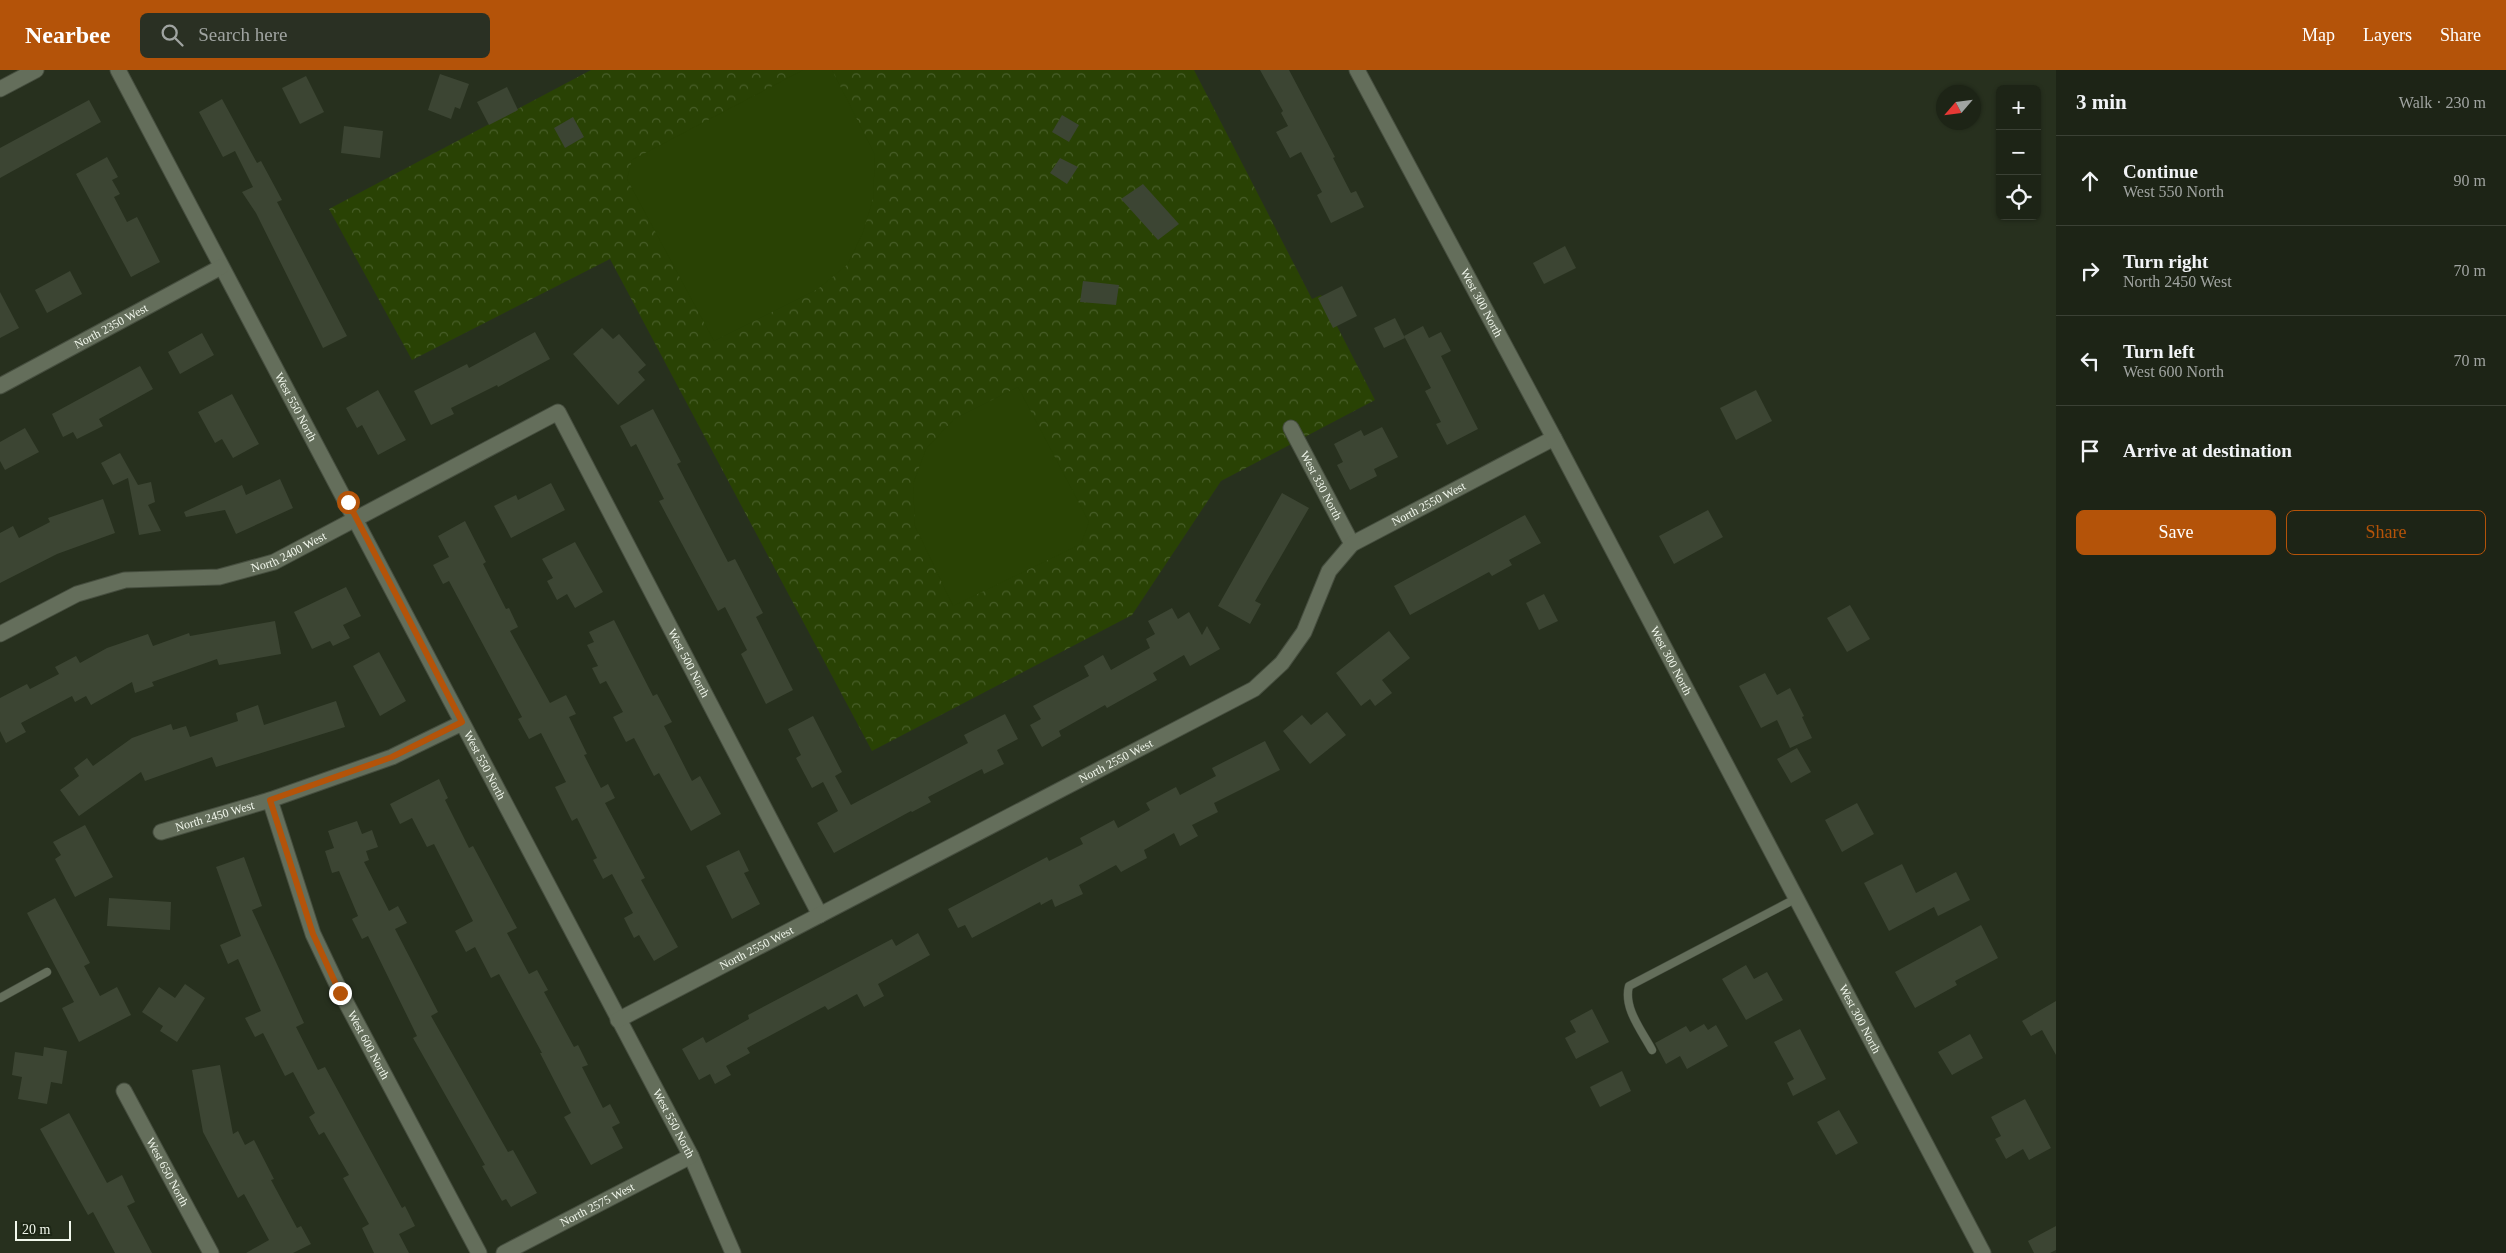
<!DOCTYPE html>
<meta charset="utf-8">
<style>
:root{--surface:#1d2416;--page:#2a3023;--text:#f1f3f6;--muted:#a0a4a1;--line:#3b4135;--accent:#b45309}
body{margin:0;font-family:Georgia,serif;background:var(--page);color:var(--text)}
.controls{position:absolute;right:15px;top:15px;display:grid;overflow:hidden;border-radius:8px;box-shadow:0 1px 4px #0004}
.controls button{width:45px;height:45px;display:grid;place-items:center;padding:0;border:0;border-bottom:1px solid var(--line);background:var(--surface);color:var(--text);font:25px sans-serif}
.compass{position:absolute;left:1936px;top:15px;width:45px;height:45px;border-radius:50%;background:var(--surface);box-shadow:0 1px 4px #0004;rotate:242deg}
.scale{position:absolute;left:15px;bottom:12px;width:56px;box-sizing:border-box;padding-left:5px;border:2px solid #f1f7ec;border-top:0;font-size:14px;line-height:18px;white-space:nowrap;color:#f1f7ec;-webkit-text-stroke:4px #1d2615;paint-order:stroke}
.stop{position:absolute;width:15px;height:15px;margin:-11px;border:4px solid #b45309;border-radius:50%;background:#fff}
.stop.end{background:#b45309;border-color:#fff;box-shadow:0 1px 5px #0008}
.list{margin:0;padding:0;list-style:none}
h2{display:flex;justify-content:space-between;align-items:center;height:65px;margin:0;padding:0 20px;font-size:21px}
h2 small{font-size:16px;font-weight:400;color:var(--muted)}
.list li{display:grid;grid-template-columns:32px 1fr auto;gap:15px;align-items:center;box-sizing:border-box;height:90px;padding:0 20px;border-top:1px solid var(--line)}
.list b{display:block;font-size:19px;white-space:nowrap}
.list p{margin:0;font-size:16px;white-space:nowrap;color:var(--muted)}
.list em{font-size:16px;font-style:normal;color:var(--muted)}
.actions{display:flex;gap:10px;padding:15px 20px}
.actions a{flex:1;padding:11px 0;border:1px solid var(--accent);border-radius:8px;text-align:center;font-size:18px;color:var(--accent)}
.actions .main{background:var(--accent);color:#fff}
.icon{flex:none;width:28px;height:28px;fill:none;stroke:currentColor;stroke-width:2;stroke-linecap:round;stroke-linejoin:round}
.map{position:relative;flex:none;width:2056px;height:1183px;overflow:hidden}
header{display:flex;align-items:center;gap:30px;box-sizing:border-box;height:70px;padding:0 25px;background:var(--accent);color:#fff}
header strong{font-size:24px}
nav{display:flex;gap:28px;margin-inline-start:auto;font-size:18px}
.search{width:350px;height:45px;background:var(--page);display:flex;align-items:center;gap:12px;box-sizing:border-box;padding:0 18px;border-radius:8px;color:var(--muted);font-size:19px}
main{display:flex}
aside{flex:1;background:var(--surface)}
.map>svg:first-child{display:block}
</style>
<header>
<strong>Nearbee</strong>
<div class="search"><svg class="icon" aria-label="search" viewBox="0 0 24 24"><circle cx="10" cy="10" r="6"/><path d="M15 15l6 6"/></svg>Search here</div>
<nav><a>Map</a><a>Layers</a><a>Share</a></nav>
</header>
<main>
<div class="map">
<svg width="2056" height="1183" viewBox="0 0 2056 1183">
<defs>
<pattern id="park-crowns" width="20" height="18" patternUnits="userSpaceOnUse" patternTransform="scale(1.25)"><rect width="20" height="18" fill="#294204"/><path d="M2 6a3 3 0 1 1 6 0M12 15a3 3 0 1 1 6 0" fill="none" stroke="#485e29"/></pattern>
</defs>
<rect width="100%" height="100%" fill="#27301e"/>
<path fill="url(#park-crowns)" d="M 591,0 L 1194,0 L 1312,229 L 1321,225 L 1375,330 L 1221,411 L 1132,545 L 872,681 L 610,189 L 412,290 L 329,139 Z"/>
<g fill="#294204">
<path d="M 803,0 L 832,0 L 875,85 L 873,129 L 863,162 L 848,194 L 818,219 L 714,271 L 627,109 L 632,90 Z"/>
<path d="M 1018,317 L 1089,452 L 1081,474 L 953,536 L 915,456 L 913,414 L 926,379 L 954,349 Z"/>
</g>
<g fill="#3c4533">
<path d="M 1260,0 L 1289,0 L 1335,87 L 1333,88 L 1351,123 L 1356,121 L 1364,137 L 1331,153 L 1317,125 L 1322,122 L 1301,82 L 1290,88 L 1276,62 L 1288,56 L 1281,43 L 1283,41 Z"/>
<path d="M 440,4 L 469,14 L 460,39 L 455,37 L 451,49 L 428,40 Z"/>
<path d="M 306,6 L 324,42 L 300,54 L 282,18 Z"/>
<path d="M 507,17 L 518,40 L 489,55 L 477,32 Z"/>
<path d="M 222,29 L 257,93 L 261,91 L 282,130 L 277,132 L 347,266 L 323,278 L 256,143 L 242,122 L 253,117 L 235,81 L 223,87 L 199,42 Z"/>
<path d="M 89,30 L 101,52 L 0,108 L 0,78 Z"/>
<path d="M 1062,45 L 1079,55 L 1069,72 L 1052,62 Z"/>
<path d="M 573,47 L 584,67 L 565,78 L 554,58 Z"/>
<path d="M 344,56 L 383,61 L 380,88 L 341,83 Z"/>
<path d="M 107,87 L 118,107 L 112,110 L 120,124 L 114,127 L 127,152 L 137,147 L 160,192 L 131,207 L 76,104 Z"/>
<path d="M 1060,88 L 1078,97 L 1067,114 L 1050,103 Z"/>
<path d="M 1143,114 L 1179,154 L 1158,170 L 1121,129 Z"/>
<path d="M 1565,176 L 1576,198 L 1544,214 L 1533,193 Z"/>
<path d="M 70,201 L 82,224 L 47,243 L 35,220 Z"/>
<path d="M 1083,211 L 1119,215 L 1116,235 L 1080,232 Z"/>
<path d="M 1342,216 L 1357,246 L 1333,258 L 1318,228 Z"/>
<path d="M 0,222 L 19,258 L 0,268 Z"/>
<path d="M 1395,248 L 1405,268 L 1384,278 L 1374,258 Z"/>
<path d="M 1423,256 L 1429,268 L 1441,262 L 1451,281 L 1441,286 L 1478,359 L 1447,375 L 1436,354 L 1441,352 L 1425,321 L 1431,318 L 1404,266 Z"/>
<path d="M 602,258 L 613,269 L 619,264 L 646,295 L 638,302 L 645,310 L 618,335 L 573,284 Z"/>
<path d="M 535,262 L 550,289 L 498,317 L 497,315 L 451,338 L 454,344 L 431,355 L 414,321 L 467,294 L 469,298 Z"/>
<path d="M 202,263 L 214,285 L 180,304 L 168,282 Z"/>
<path d="M 140,296 L 153,319 L 99,349 L 103,356 L 77,369 L 73,362 L 63,367 L 52,344 Z"/>
<path d="M 378,320 L 406,370 L 378,385 L 362,355 L 357,358 L 346,338 Z"/>
<path d="M 1756,320 L 1772,351 L 1736,370 L 1720,338 Z"/>
<path d="M 232,324 L 259,374 L 233,388 L 222,369 L 215,373 L 198,342 Z"/>
<path d="M 653,339 L 681,392 L 677,394 L 728,492 L 735,489 L 763,543 L 756,547 L 793,620 L 766,634 L 741,584 L 747,580 L 725,537 L 718,541 L 659,431 L 664,429 L 636,374 L 631,377 L 620,356 Z"/>
<path d="M 1382,357 L 1398,387 L 1374,399 L 1377,406 L 1350,420 L 1337,395 L 1343,392 L 1334,374 L 1361,360 L 1364,366 Z"/>
<path d="M 25,358 L 39,382 L 5,400 L 0,391 L 0,372 Z"/>
<path d="M 120,383 L 138,415 L 151,412 L 155,432 L 148,435 L 161,461 L 139,465 L 128,408 L 113,415 L 101,393 Z"/>
<path d="M 280,409 L 293,438 L 236,464 L 225,440 L 186,447 L 184,442 L 242,415 L 246,425 Z"/>
<path d="M 551,413 L 565,440 L 511,468 L 494,436 L 516,425 L 518,430 Z"/>
<path d="M 1282,423 L 1309,438 L 1255,531 L 1261,534 L 1250,554 L 1218,536 Z"/>
<path d="M 103,429 L 115,463 L 57,484 L 0,513 L 0,463 L 13,456 L 19,468 L 50,452 L 48,448 Z"/>
<path d="M 1708,440 L 1723,467 L 1674,494 L 1659,466 Z"/>
<path d="M 1525,445 L 1541,473 L 1509,490 L 1512,495 L 1492,506 L 1489,502 L 1410,545 L 1394,516 Z"/>
<path d="M 465,451 L 486,492 L 483,494 L 506,539 L 509,538 L 518,557 L 510,561 L 550,633 L 566,625 L 576,644 L 569,647 L 587,684 L 584,685 L 601,718 L 608,714 L 615,728 L 605,733 L 645,808 L 641,810 L 678,877 L 654,891 L 639,865 L 634,868 L 624,848 L 633,843 L 612,804 L 603,809 L 593,790 L 597,788 L 577,748 L 572,751 L 555,717 L 566,712 L 541,663 L 529,669 L 518,649 L 522,647 L 449,511 L 443,514 L 433,495 L 449,487 L 438,466 Z"/>
<path d="M 575,472 L 603,522 L 575,538 L 567,524 L 557,530 L 547,511 L 553,508 L 542,489 Z"/>
<path d="M 346,517 L 361,546 L 343,555 L 350,568 L 333,576 L 330,571 L 312,579 L 294,542 Z"/>
<path d="M 1544,524 L 1558,551 L 1539,560 L 1526,533 Z"/>
<path d="M 1850,535 L 1870,569 L 1847,582 L 1827,548 Z"/>
<path d="M 1172,538 L 1178,549 L 1189,542 L 1202,565 L 1207,556 L 1220,579 L 1190,596 L 1184,585 L 1153,603 L 1157,610 L 1107,638 L 1105,635 L 1059,661 L 1061,666 L 1042,677 L 1030,655 L 1041,649 L 1033,636 L 1089,606 L 1084,596 L 1103,585 L 1111,600 L 1150,578 L 1146,569 L 1155,564 L 1148,551 Z"/>
<path d="M 614,550 L 653,626 L 657,624 L 672,652 L 664,656 L 692,711 L 700,706 L 721,744 L 691,761 L 659,703 L 654,706 L 634,668 L 626,672 L 613,647 L 623,642 L 606,611 L 600,614 L 592,598 L 598,596 L 587,575 L 594,572 L 589,562 Z"/>
<path d="M 275,551 L 281,584 L 219,595 L 217,589 L 152,612 L 154,616 L 135,623 L 132,612 L 91,635 L 86,626 L 75,632 L 72,626 L 21,653 L 26,662 L 6,673 L 0,661 L 0,628 L 27,614 L 30,619 L 59,604 L 55,597 L 76,586 L 80,593 L 107,578 L 148,564 L 153,576 L 189,563 L 190,566 Z"/>
<path d="M 1389,561 L 1410,588 L 1382,610 L 1392,623 L 1375,636 L 1370,629 L 1361,636 L 1336,603 Z"/>
<path d="M 379,582 L 406,631 L 380,646 L 353,596 Z"/>
<path d="M 1765,603 L 1777,625 L 1790,618 L 1804,646 L 1802,647 L 1812,668 L 1790,678 L 1777,650 L 1761,658 L 1739,616 Z"/>
<path d="M 336,631 L 345,657 L 216,697 L 212,687 L 145,711 L 141,702 L 79,746 L 60,720 L 79,706 L 74,698 L 87,688 L 93,696 L 132,668 L 171,654 L 173,660 L 186,656 L 190,667 L 238,651 L 236,643 L 258,635 L 264,655 Z"/>
<path d="M 1327,642 L 1346,665 L 1310,694 L 1283,661 L 1302,645 L 1311,655 Z"/>
<path d="M 1005,644 L 1018,669 L 997,680 L 1004,694 L 984,704 L 982,699 L 928,727 L 931,732 L 912,742 L 911,741 L 834,783 L 817,753 L 838,741 L 823,712 L 812,718 L 796,688 L 801,685 L 788,659 L 813,646 L 842,702 L 835,706 L 851,735 L 968,673 L 964,665 Z"/>
<path d="M 1265,671 L 1280,700 L 1214,733 L 1218,742 L 1192,755 L 1198,766 L 1180,776 L 1174,763 L 1144,780 L 1147,788 L 1121,802 L 1116,795 L 1079,815 L 1083,824 L 1055,837 L 1052,829 L 1041,835 L 1040,832 L 972,868 L 965,855 L 958,858 L 948,839 L 1047,787 L 1049,791 L 1083,774 L 1080,768 L 1114,750 L 1118,758 L 1150,740 L 1146,733 L 1176,717 L 1180,725 L 1216,706 L 1212,698 Z"/>
<path d="M 1797,678 L 1811,702 L 1791,713 L 1777,689 Z"/>
<path d="M 439,709 L 448,728 L 445,730 L 469,778 L 473,776 L 517,858 L 507,863 L 529,904 L 537,900 L 548,920 L 544,922 L 574,977 L 578,975 L 588,995 L 582,997 L 603,1038 L 610,1034 L 620,1053 L 612,1057 L 623,1078 L 591,1095 L 564,1047 L 571,1043 L 540,983 L 542,983 L 499,904 L 491,908 L 475,877 L 466,882 L 455,861 L 473,851 L 434,774 L 427,777 L 412,748 L 400,754 L 390,734 Z"/>
<path d="M 1857,733 L 1874,764 L 1842,782 L 1825,750 Z"/>
<path d="M 357,751 L 362,764 L 372,760 L 378,777 L 366,781 L 369,790 L 364,792 L 389,841 L 398,836 L 407,853 L 395,859 L 438,942 L 431,946 L 508,1082 L 513,1080 L 537,1123 L 511,1137 L 506,1129 L 502,1131 L 482,1096 L 485,1095 L 413,968 L 417,966 L 368,866 L 362,869 L 352,849 L 358,846 L 339,801 L 332,803 L 325,781 L 334,778 L 328,761 Z"/>
<path d="M 85,755 L 113,807 L 75,827 L 55,789 L 61,785 L 53,772 Z"/>
<path d="M 739,780 L 749,801 L 744,803 L 760,834 L 732,849 L 706,796 Z"/>
<path d="M 244,787 L 262,836 L 252,840 L 304,953 L 296,957 L 318,1000 L 325,997 L 402,1138 L 405,1136 L 415,1156 L 399,1164 L 409,1183 L 374,1183 L 362,1158 L 369,1154 L 343,1108 L 349,1105 L 324,1062 L 319,1065 L 309,1047 L 315,1043 L 293,1002 L 285,1006 L 263,963 L 255,967 L 245,948 L 261,941 L 238,889 L 228,894 L 220,875 L 241,866 L 216,797 Z"/>
<path d="M 1902,794 L 1916,823 L 1956,802 L 1970,830 L 1938,846 L 1934,837 L 1889,861 L 1864,813 Z"/>
<path d="M 55,828 L 90,893 L 84,896 L 100,926 L 117,917 L 131,945 L 79,972 L 62,938 L 74,932 L 27,843 Z"/>
<path d="M 109,828 L 171,832 L 170,860 L 107,856 Z"/>
<path d="M 1981,855 L 1998,888 L 1955,911 L 1957,915 L 1915,938 L 1895,902 Z"/>
<path d="M 918,863 L 930,885 L 878,914 L 884,926 L 864,937 L 857,924 L 828,940 L 825,936 L 747,978 L 750,983 L 726,996 L 731,1005 L 715,1014 L 710,1004 L 699,1010 L 682,979 L 703,967 L 706,973 L 749,949 L 748,945 L 892,869 L 896,876 Z"/>
<path d="M 1746,895 L 1754,909 L 1767,902 L 1783,930 L 1746,950 L 1722,909 Z"/>
<path d="M 185,914 L 205,928 L 177,972 L 160,961 L 163,956 L 142,942 L 159,917 L 175,928 Z"/>
<path d="M 2056,931 L 2056,985 L 2042,960 L 2031,966 L 2022,951 Z"/>
<path d="M 1592,939 L 1609,972 L 1576,989 L 1565,968 L 1576,962 L 1570,951 Z"/>
<path d="M 1704,954 L 1708,960 L 1716,955 L 1728,976 L 1687,999 L 1680,986 L 1666,994 L 1655,973 L 1686,956 L 1690,962 Z"/>
<path d="M 1800,959 L 1826,1009 L 1793,1026 L 1787,1013 L 1794,1009 L 1774,972 Z"/>
<path d="M 1970,964 L 1983,988 L 1952,1005 L 1938,982 Z"/>
<path d="M 44,977 L 67,981 L 62,1014 L 51,1012 L 47,1034 L 18,1029 L 22,1007 L 12,1005 L 15,982 L 43,986 Z"/>
<path d="M 220,995 L 233,1064 L 238,1061 L 245,1075 L 254,1070 L 274,1109 L 271,1110 L 297,1158 L 301,1156 L 311,1174 L 293,1183 L 246,1183 L 269,1170 L 244,1124 L 238,1128 L 203,1062 L 192,1000 Z"/>
<path d="M 1622,1001 L 1631,1021 L 1600,1037 L 1590,1017 Z"/>
<path d="M 2025,1029 L 2051,1078 L 2029,1090 L 2023,1079 L 2006,1089 L 1995,1069 L 2001,1066 L 1991,1047 Z"/>
<path d="M 1839,1040 L 1858,1073 L 1836,1085 L 1817,1052 Z"/>
<path d="M 69,1043 L 107,1113 L 122,1105 L 135,1132 L 127,1136 L 152,1183 L 115,1183 L 93,1142 L 88,1145 L 40,1059 Z"/>
<path d="M 2056,1156 L 2056,1180 L 2050,1183 L 2034,1183 L 2028,1171 Z"/>
</g>
<g fill="none" stroke-linecap="round" stroke-linejoin="round">
<defs>
<g id="lane">
<path d="M 0,928 L 47,902"/>
<path d="M 1652,980 C 1642,961 1623,938 1629,916 L 1797,828"/>
</g>
<g id="street">
<path id="s1" d="M 118,0 L 691,1086 L 733,1183"/>
<path d="M 0,19 L 36,0"/>
<path id="s2" d="M 0,316 L 221,197"/>
<path id="s3" d="M 1291,358 L 1352,474"/>
<path id="s4" d="M 0,564 L 77,524 L 125,510 L 219,507 L 274,492 L 558,342 L 820,845"/>
<path id="s5" d="M 270,730 L 313,864 L 341,923 L 479,1183"/>
<path id="s6" d="M 161,762 L 270,730 L 392,687 L 462,653"/>
<path id="s7" d="M 618,950 L 1254,619 L 1282,593 L 1304,562 L 1329,501 L 1352,474 L 1554,368"/>
<path id="s8" d="M 124,1021 L 211,1183"/>
<path id="s9" d="M 504,1183 L 691,1086"/>
</g>
<g id="secondary">
<path id="s10" d="M 1357,0 L 1554,368 L 1983,1183"/>
</g>
</defs>
<use href="#lane" stroke="#464e3f" stroke-width="9"/>
<use href="#street" stroke="#464e3f" stroke-width="17"/>
<use href="#secondary" stroke="#464e3f" stroke-width="17"/>
<use href="#lane" stroke="#646e5b" stroke-width="8"/>
<use href="#street" stroke="#646e5b" stroke-width="15"/>
<use href="#secondary" stroke="#646e5b" stroke-width="15"/>
</g>
<g fill="none" stroke-linecap="round" stroke-linejoin="round">
<path stroke="#b45309" stroke-width="6" d="M 340,923 L 313,864 L 270,730 L 392,687 L 462,652 L 348,432"/>
</g>
<g text-anchor="middle" stroke-width="4.5" stroke-linejoin="round" paint-order="stroke">
<g font-size="12" fill="#f1f7ec" stroke="#1d2615">
<text dy="4" stroke="none"><textPath href="#s10" startOffset="264">West 300 North</textPath></text>
<text dy="4" stroke="none"><textPath href="#s2" startOffset="126">North 2350 West</textPath></text>
<text dy="4" stroke="none"><textPath href="#s1" startOffset="381">West 550 North</textPath></text>
<text dy="4" stroke="none"><textPath href="#s3" startOffset="65">West 330 North</textPath></text>
<text dy="4" stroke="none"><textPath href="#s7" startOffset="981">North 2550 West</textPath></text>
<text dy="4" stroke="none"><textPath href="#s4" startOffset="305">North 2400 West</textPath></text>
<text dy="4" stroke="none"><textPath href="#s10" startOffset="669">West 300 North</textPath></text>
<text dy="4" stroke="none"><textPath href="#s4" startOffset="892">West 500 North</textPath></text>
<text dy="4" stroke="none"><textPath href="#s7" startOffset="561">North 2550 West</textPath></text>
<text dy="4" stroke="none"><textPath href="#s1" startOffset="786">West 550 North</textPath></text>
<text dy="4" stroke="none"><textPath href="#s6" startOffset="56">North 2450 West</textPath></text>
<text dy="4" stroke="none"><textPath href="#s7" startOffset="156">North 2550 West</textPath></text>
<text dy="4" stroke="none"><textPath href="#s10" startOffset="1074">West 300 North</textPath></text>
<text dy="4" stroke="none"><textPath href="#s5" startOffset="265">West 600 North</textPath></text>
<text dy="4" stroke="none"><textPath href="#s1" startOffset="1191">West 550 North</textPath></text>
<text dy="4" stroke="none"><textPath href="#s8" startOffset="92">West 650 North</textPath></text>
<text dy="4" stroke="none"><textPath href="#s9" startOffset="105">North 2575 West</textPath></text>
</g>
</g>
</svg>
<div class="controls">
<button>+</button>
<button>−</button>
<button><svg class="icon" aria-label="locate" viewBox="0 0 24 24"><circle cx="12" cy="12" r="6"/><path d="M12 2v4M12 18v4M2 12h4M18 12h4"/></svg></button>
</div>
<svg class="compass" viewBox="-18 -18 36 36"><path d="M0-13l5 13h-10z" fill="#e53935"/><path d="M0 13l5-13h-10z" fill="#a0a4a1"/></svg>
<div class="scale">20 m</div>
<div class="stop" style="left:348px;top:432px"></div>
<div class="stop end" style="left:340px;top:923px"></div>
</div>
<aside>
<h2>3 min<small>Walk · 230 m</small></h2>
<ul class="list">
<li><svg class="icon" aria-label="ahead" viewBox="0 0 24 24"><path d="M12 20V5M6 11l6-6 6 6"/></svg><div><b>Continue</b><p>West 550 North</p></div><em>90 m</em></li>
<li><svg class="icon" aria-label="right" viewBox="0 0 24 24"><path d="M7 20v-9h11M14 6l5 5-5 5"/></svg><div><b>Turn right</b><p>North 2450 West</p></div><em>70 m</em></li>
<li><svg class="icon" aria-label="left" viewBox="0 0 24 24"><path d="M17 20v-9H6M10 6l-5 5 5 5"/></svg><div><b>Turn left</b><p>West 600 North</p></div><em>70 m</em></li>
<li><svg class="icon" aria-label="arrive" viewBox="0 0 24 24"><path d="M6 21V4h12l-3 4 3 4H6"/></svg><div><b>Arrive at destination</b></div></li>
</ul>
<div class="actions"><a class="main">Save</a><a>Share</a></div>
</aside>
</main>
